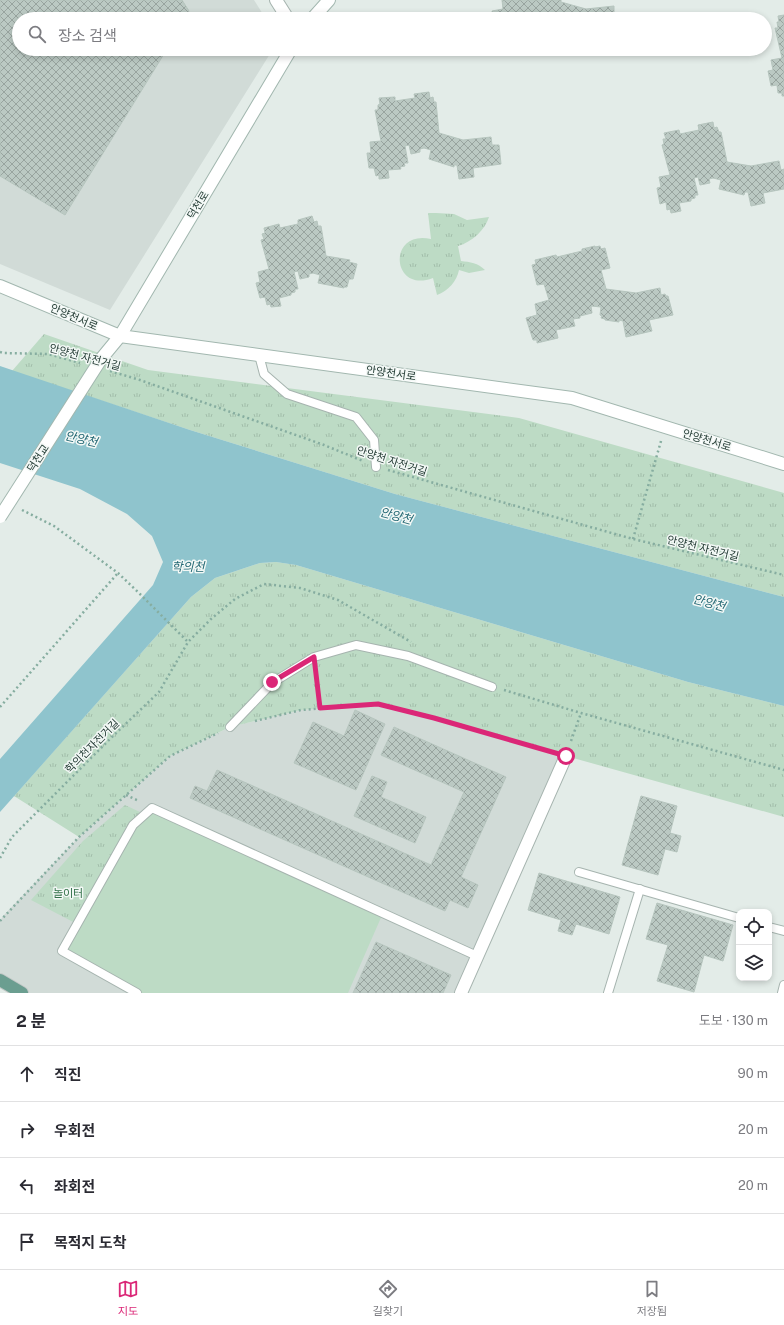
<!DOCTYPE html>
<html lang="ko">
<meta charset="utf-8">
<style>
:root{--surface:#fff;--page:#f7f7f7;--text:#2b2b33;--muted:#7c7c81;--line:#e1e1e2;--accent:#db2777}
body{margin:0;font-family:"Public Sans","Noto Sans KR",sans-serif;background:var(--page);color:var(--text)}
.controls{position:absolute;right:12px;bottom:12px;display:grid;overflow:hidden;border-radius:8px;box-shadow:0 2px 6px #0003}
.controls button{width:36px;height:36px;display:grid;place-items:center;padding:0;border:0;border-bottom:1px solid var(--line);background:var(--surface);color:var(--text);font:20px sans-serif}
.stop{position:absolute;width:12px;height:12px;margin:-9px;border:3px solid #db2777;border-radius:50%;background:#fff}
.stop.end{background:#db2777;border-color:#fff;box-shadow:0 1px 4px #0008}
.list{margin:0;padding:0;list-style:none}
h2{display:flex;justify-content:space-between;align-items:center;height:52px;margin:0;padding:0 16px;font-size:17px}
h2 small{font-size:13px;font-weight:400;color:var(--muted)}
.list li{display:grid;grid-template-columns:26px 1fr auto;gap:12px;align-items:center;box-sizing:border-box;height:56px;padding:0 16px;border-top:1px solid var(--line)}
.list b{display:block;font-size:15px;white-space:nowrap}
.list em{font-size:13px;font-style:normal;color:var(--muted)}
.icon{flex:none;width:22px;height:22px;fill:none;stroke:currentColor;stroke-width:2;stroke-linecap:round;stroke-linejoin:round}
.map{position:relative;flex:none;width:784px;height:993px;overflow:hidden}
.search{position:absolute;background:var(--surface);box-shadow:0 2px 6px #0003;left:12px;right:12px;top:12px;height:44px;display:flex;align-items:center;gap:10px;box-sizing:border-box;padding:0 14px;border-radius:22px;color:var(--muted);font-size:15px}
.sheet{height:276px;background:var(--surface)}
nav{display:flex;justify-content:space-around;align-items:center;box-sizing:border-box;height:56px;border-top:1px solid var(--line);background:var(--surface);font-size:11px;color:var(--muted)}
nav a{display:grid;justify-items:center;gap:2px}
nav .on{color:var(--accent)}
.map>svg:first-child{display:block}
</style>
<div class="map">
<svg width="784" height="993" viewBox="0 0 784 993">
<defs>
<pattern id="park-tufts" width="24" height="20" patternUnits="userSpaceOnUse"><rect width="24" height="20" fill="#bddbc5"/><path d="M3 7l-1-3M5 7V3M7 7l1-3M15 17l-1-3M17 17v-4M19 17l1-3" fill="none" stroke="#a2bdaa"/></pattern>
<pattern id="building-cross-hatch" width="8" height="8" patternUnits="userSpaceOnUse"><rect width="8" height="8" fill="#bbc9c3"/><path d="M0 0l8 8M0 8l8-8" fill="none" stroke="#98a49f"/></pattern>
</defs>
<rect width="100%" height="100%" fill="#e3ece8"/>
<g fill="#d1dbd7">
<path d="M 0,0 L 254,0 L 266,19 L 19,19 L 19,49 L 273,49 L 110,310 L 0,264 Z"/>
<path d="M 378,704 L 472,728 L 566,756 L 461,993 L 22,993 L 0,980 L 0,921 L 3,916 L 79,837 L 170,756 L 230,727 L 301,710 Z"/>
</g>
<g fill="url(#park-tufts)">
<path d="M 428,213 L 436,213 L 454,214 L 467,220 L 489,217 C 485,230 472,242 458,246 L 461,261 C 470,262 478,263 485,270 L 469,273 L 459,270 C 457,281 448,291 437,295 L 433,278 C 391,294 387,229 431,239 Z"/>
<path d="M 44,334 L 148,370 L 519,418 L 784,493 L 784,597 L 395,494 L 190,430 L 12,371 Z"/>
<path d="M 276,562 L 296,565 L 688,682 L 784,706 L 784,817 L 566,756 L 472,728 L 378,704 L 301,710 L 230,727 L 170,756 L 79,837 L 14,796 L 191,597 L 215,578 L 260,563 Z"/>
<path d="M 125,805 L 140,812 L 77,924 L 31,900 L 83,841 Z"/>
</g>
<path fill="#bddbc5" d="M 152,808 L 383,913 L 348,993 L 137,993 L 62,951 L 133,825 Z"/>
<path fill="#8fc4cd" d="M 0,366 L 190,430 L 395,494 L 784,597 L 784,706 L 688,682 L 296,565 L 276,562 L 260,563 L 215,578 L 191,597 L 0,812 L 0,759 L 153,585 L 163,562 L 152,536 L 127,514 L 80,489 L 0,463 Z"/>
<g fill="url(#building-cross-hatch)" stroke="#b6c5be">
<path d="M 0,0 L 182,0 L 189,11 L 185,19 L 19,19 L 19,49 L 167,49 L 65,215 L 0,176 Z"/>
<path d="M 502,0 L 561,0 L 561,2 L 586,9 L 614,6 L 614,15 L 622,15 L 622,19 L 551,19 L 546,17 L 542,18 L 542,19 L 532,19 L 532,14 L 528,15 L 528,19 L 493,19 L 492,11 L 503,9 Z"/>
<path d="M 784,15 L 784,96 L 782,96 L 782,93 L 778,93 L 777,85 L 771,86 L 768,71 L 773,70 L 771,60 L 782,58 L 775,28 L 778,28 L 777,22 L 779,22 L 778,16 Z"/>
<path d="M 429,92 L 430,98 L 433,97 L 434,102 L 436,102 L 439,133 L 463,140 L 491,137 L 492,145 L 499,145 L 501,164 L 473,168 L 474,177 L 459,179 L 457,165 L 454,165 L 454,167 L 429,159 L 431,150 L 424,148 L 420,149 L 420,152 L 411,154 L 409,145 L 405,146 L 408,163 L 404,163 L 405,166 L 400,167 L 401,169 L 388,170 L 389,178 L 379,179 L 379,175 L 376,176 L 374,168 L 369,168 L 367,153 L 371,153 L 370,142 L 381,141 L 375,110 L 378,110 L 378,105 L 380,104 L 379,98 L 395,97 L 395,101 L 415,98 L 414,94 Z"/>
<path d="M 713,122 L 714,128 L 717,127 L 719,132 L 721,132 L 727,162 L 751,166 L 779,161 L 781,170 L 784,169 L 784,189 L 763,193 L 765,203 L 751,206 L 748,192 L 745,192 L 744,195 L 719,189 L 721,180 L 713,178 L 709,179 L 710,183 L 700,185 L 698,177 L 694,178 L 698,195 L 695,195 L 695,198 L 691,199 L 691,201 L 679,203 L 681,211 L 671,213 L 670,209 L 667,210 L 666,202 L 660,204 L 657,188 L 661,187 L 659,177 L 670,175 L 662,145 L 664,144 L 663,139 L 666,139 L 664,133 L 679,130 L 680,134 L 699,130 L 698,125 Z"/>
<path d="M 312,216 L 314,222 L 317,221 L 318,226 L 321,226 L 326,256 L 350,260 L 349,262 L 357,264 L 353,279 L 349,279 L 347,287 L 344,287 L 344,288 L 318,283 L 320,275 L 313,273 L 309,274 L 309,277 L 300,279 L 298,271 L 294,272 L 298,289 L 295,289 L 295,292 L 291,293 L 291,295 L 279,298 L 281,306 L 271,307 L 270,304 L 267,305 L 265,297 L 260,298 L 256,283 L 260,282 L 258,272 L 269,269 L 261,240 L 264,239 L 262,234 L 265,233 L 264,228 L 279,224 L 280,228 L 298,224 L 298,220 Z"/>
<path d="M 595,246 L 595,247 L 600,246 L 601,249 L 605,248 L 610,268 L 601,270 L 606,289 L 636,293 L 660,288 L 661,295 L 665,294 L 666,296 L 668,296 L 673,315 L 649,320 L 652,331 L 626,337 L 623,321 L 619,320 L 619,322 L 605,320 L 605,319 L 601,318 L 602,316 L 600,315 L 601,307 L 591,306 L 592,313 L 580,316 L 580,318 L 573,319 L 575,326 L 556,330 L 558,338 L 537,343 L 537,340 L 533,340 L 526,318 L 537,315 L 535,304 L 549,300 L 544,284 L 537,285 L 532,265 L 536,264 L 535,260 L 556,255 L 557,257 L 582,251 L 582,249 Z"/>
<path d="M 355,710 L 385,724 L 356,790 L 294,763 L 313,722 L 344,736 Z"/>
<path d="M 394,727 L 506,777 L 461,877 L 478,885 L 468,908 L 450,900 L 445,911 L 190,798 L 195,786 L 207,791 L 217,770 L 431,865 L 464,792 L 381,755 Z"/>
<path d="M 372,776 L 387,782 L 381,797 L 426,817 L 415,843 L 354,816 Z"/>
<path d="M 641,796 L 677,806 L 670,833 L 681,836 L 677,852 L 665,849 L 658,875 L 622,865 Z"/>
<path d="M 539,873 L 620,897 L 609,934 L 576,924 L 572,935 L 558,931 L 561,920 L 528,910 Z"/>
<path d="M 657,903 L 733,925 L 723,961 L 704,955 L 694,992 L 657,981 L 668,945 L 646,939 Z"/>
<path d="M 376,942 L 451,975 L 443,993 L 353,993 Z"/>
</g>
<g fill="none" stroke-linecap="round" stroke-linejoin="round">
<defs>
<g id="lane">
<path d="M 259,355 L 264,374 L 287,394 L 356,417 L 374,440 L 376,467"/>
<path d="M 230,727 L 272,683 L 314,657 L 356,645 L 408,656 L 492,687"/>
<path d="M 579,872 L 739,918"/>
<path d="M 769,927 L 784,931"/>
<path d="M 137,993 L 62,951 L 133,825 L 152,808 L 477,956"/>
<path d="M 608,993 L 640,889"/>
<path d="M 782,993 L 784,985"/>
</g>
<g id="street">
<path d="M 276,0 L 288,19"/>
<path d="M 461,993 L 566,756"/>
</g>
<g id="secondary">
<path d="M 312,19 L 329,0"/>
<path d="M 0,286 L 120,336 L 572,398 L 784,464"/>
<path d="M 101,359 L 120,336 L 291,49"/>
</g>
<path id="primary" d="M 0,980 L 22,993"/>
</defs>
<use href="#lane" stroke="#a6b4af" stroke-width="10"/>
<use href="#street" stroke="#a6b4af" stroke-width="14"/>
<use href="#secondary" stroke="#a2b7af" stroke-width="14"/>
<use href="#primary" stroke="#c2c8c6" stroke-width="14"/>
<g stroke="#86ada0" stroke-width="2.5" stroke-dasharray="2 3" stroke-linecap="butt">
<path d="M 0,352 L 3,353 L 48,354 L 80,363"/>
<path d="M 110,371 L 140,380 L 324,445 L 363,461"/>
<path d="M 388,470 L 633,539 L 784,575"/>
<path d="M 22,510 L 54,526 L 118,573 L 139,593 L 188,642"/>
<path d="M 633,539 L 661,441"/>
<path d="M 316,672 L 320,708"/>
<path d="M 504,690 L 581,713 L 784,770"/>
<path d="M 0,707 L 118,573"/>
<path d="M 255,721 L 301,710 L 378,704 L 434,718 L 552,752"/>
<path d="M 571,741 L 581,713"/>
<path d="M 126,795 L 139,801"/>
<path d="M 0,858 L 12,837 L 113,736 L 159,692 L 188,642 L 211,619 L 235,599 L 264,584 L 300,588 L 338,600 L 411,642"/>
<path d="M 0,921 L 79,837 L 170,756 L 218,733"/>
</g>
<use href="#lane" stroke="#fff" stroke-width="8"/>
<use href="#street" stroke="#fff" stroke-width="12"/>
<use href="#secondary" stroke="#fff" stroke-width="12"/>
<use href="#primary" stroke="#6b9e90" stroke-width="12"/>
<defs>
<path id="secondary-bridge" d="M 0,517 L 101,359"/>
</defs>
<use href="#secondary-bridge" stroke="#a2b7af" stroke-width="14" stroke-linecap="butt"/>
<use href="#secondary-bridge" stroke="#fff" stroke-width="12"/>
</g>
<g fill="none" stroke-linecap="round" stroke-linejoin="round">
<path stroke="#db2777" stroke-width="5" d="M 272,682 L 314,657 L 320,708 L 378,704 L 434,718 L 566,756"/>
</g>
<g text-anchor="middle" stroke-width="3" stroke-linejoin="round" paint-order="stroke">
<g font-size="11" fill="#243c35" stroke="#f3f8f6">
<text transform="translate(198 205) rotate(-59)" y="4">덕천로</text>
<text transform="translate(74 317) rotate(23)" y="4">안양천서로</text>
<text transform="translate(85 357) rotate(15)" y="4">안양천 자전거길</text>
<text transform="translate(391 373) rotate(8)" y="4">안양천서로</text>
<text transform="translate(707 440) rotate(17)" y="4">안양천서로</text>
<text transform="translate(38 458) rotate(-57)" y="4">덕천교</text>
<text transform="translate(392 461) rotate(18)" y="4">안양천 자전거길</text>
<text transform="translate(703 548) rotate(14)" y="4">안양천 자전거길</text>
<text transform="translate(92 746) rotate(-45)" y="4">학의천자전거길</text>
</g>
<g font-size="11" fill="#317048" stroke="#f3f8f6">
<text x="68" y="897">놀이터</text>
</g>
<g font-size="12" font-style="italic" fill="#226773" stroke="#f3f8f6">
<text transform="translate(81 439) rotate(13)" y="4">안양천</text>
<text transform="translate(396 516) rotate(15)" y="4">안양천</text>
<text x="188" y="571">학의천</text>
<text transform="translate(709 603) rotate(15)" y="4">안양천</text>
</g>
</g>
</svg>
<div class="controls">
<button><svg class="icon" aria-label="locate" viewBox="0 0 24 24"><circle cx="12" cy="12" r="6"/><path d="M12 2v4M12 18v4M2 12h4M18 12h4"/></svg></button>
<button><svg class="icon" aria-label="layers" viewBox="0 0 24 24"><path d="M12 4l9 5-9 5-9-5zM3 14l9 5 9-5"/></svg></button>
</div>
<div class="stop" style="left:566px;top:756px"></div>
<div class="stop end" style="left:272px;top:682px"></div>
<div class="search"><svg class="icon" aria-label="search" viewBox="0 0 24 24"><circle cx="10" cy="10" r="6"/><path d="M15 15l6 6"/></svg>장소 검색</div>
</div>
<section class="sheet">
<h2>2 분<small>도보 · 130 m</small></h2>
<ul class="list">
<li><svg class="icon" aria-label="ahead" viewBox="0 0 24 24"><path d="M12 20V5M6 11l6-6 6 6"/></svg><div><b>직진</b></div><em>90 m</em></li>
<li><svg class="icon" aria-label="right" viewBox="0 0 24 24"><path d="M7 20v-9h11M14 6l5 5-5 5"/></svg><div><b>우회전</b></div><em>20 m</em></li>
<li><svg class="icon" aria-label="left" viewBox="0 0 24 24"><path d="M17 20v-9H6M10 6l-5 5 5 5"/></svg><div><b>좌회전</b></div><em>20 m</em></li>
<li><svg class="icon" aria-label="arrive" viewBox="0 0 24 24"><path d="M6 21V4h12l-3 4 3 4H6"/></svg><div><b>목적지 도착</b></div></li>
</ul>
</section>
<nav>
<a class="on"><svg class="icon" aria-label="map" viewBox="0 0 24 24"><path d="M3 6l6-2 6 2 6-2v14l-6 2-6-2-6 2zM9 4v14M15 6v14"/></svg>지도</a>
<a><svg class="icon" aria-label="directions" viewBox="0 0 24 24"><path d="M12 3l9 9-9 9-9-9zM9 14v-3h6M13 9l2 2-2 2"/></svg>길찾기</a>
<a><svg class="icon" aria-label="saved" viewBox="0 0 24 24"><path d="M7 4h10v16l-5-4-5 4z"/></svg>저장됨</a>
</nav>
